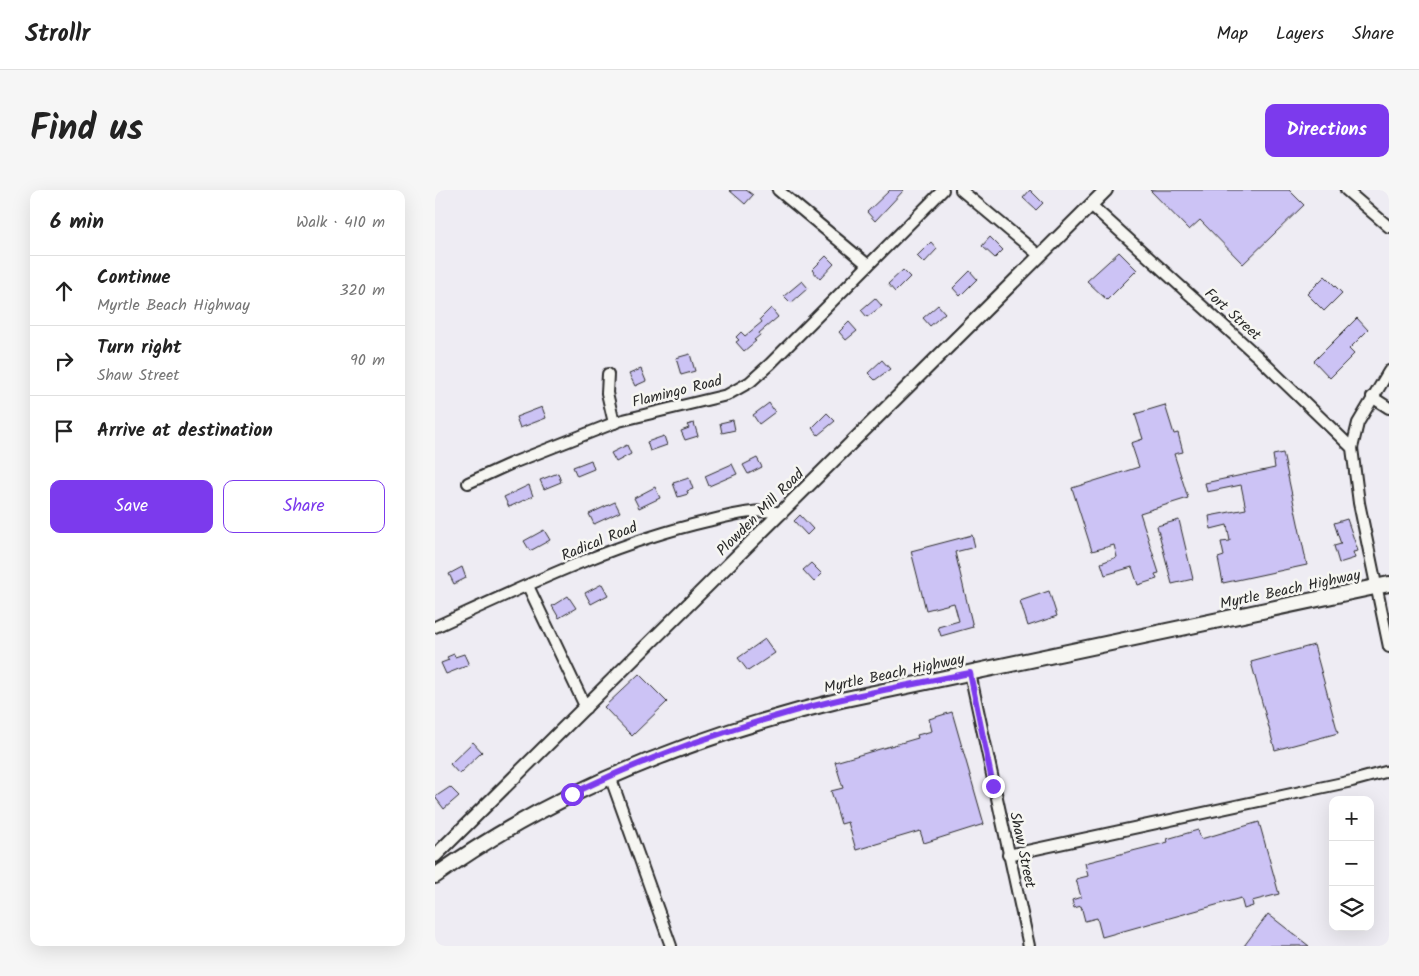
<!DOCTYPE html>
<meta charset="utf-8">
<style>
:root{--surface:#fff;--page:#f6f6f6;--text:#222;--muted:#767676;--line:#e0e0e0;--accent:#7c3aed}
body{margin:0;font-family:Kalam,sans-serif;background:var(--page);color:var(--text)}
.controls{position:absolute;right:15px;bottom:15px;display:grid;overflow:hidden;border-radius:10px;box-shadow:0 5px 20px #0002}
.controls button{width:45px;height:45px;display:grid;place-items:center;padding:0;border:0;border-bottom:1px solid var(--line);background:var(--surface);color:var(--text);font:25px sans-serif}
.stop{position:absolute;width:15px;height:15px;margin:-11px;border:4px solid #7c3aed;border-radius:50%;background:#fff}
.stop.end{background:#7c3aed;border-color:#fff;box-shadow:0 1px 5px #0008}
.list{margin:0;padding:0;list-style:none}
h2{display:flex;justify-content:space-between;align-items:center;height:65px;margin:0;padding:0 20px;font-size:21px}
h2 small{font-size:16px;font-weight:400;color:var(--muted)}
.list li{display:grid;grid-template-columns:32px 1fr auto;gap:15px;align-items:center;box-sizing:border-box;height:70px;padding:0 20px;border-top:1px solid var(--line)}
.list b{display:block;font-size:19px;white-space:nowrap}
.list p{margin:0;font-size:16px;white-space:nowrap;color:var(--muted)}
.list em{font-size:16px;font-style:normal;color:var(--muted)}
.actions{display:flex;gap:10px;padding:15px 20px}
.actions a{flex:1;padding:11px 0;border:1px solid var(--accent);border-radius:10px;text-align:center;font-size:18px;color:var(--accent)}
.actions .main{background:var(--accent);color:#fff}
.icon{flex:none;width:28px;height:28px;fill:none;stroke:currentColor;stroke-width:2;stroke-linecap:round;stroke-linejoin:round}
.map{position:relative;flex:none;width:954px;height:756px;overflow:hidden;border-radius:10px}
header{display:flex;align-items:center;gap:30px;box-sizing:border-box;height:70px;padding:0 25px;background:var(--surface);border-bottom:1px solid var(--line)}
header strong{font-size:24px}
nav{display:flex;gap:28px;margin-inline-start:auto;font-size:18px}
.intro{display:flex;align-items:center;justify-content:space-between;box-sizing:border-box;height:120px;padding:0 30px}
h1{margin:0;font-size:35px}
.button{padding:12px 22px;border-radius:10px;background:var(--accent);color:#fff;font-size:18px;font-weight:700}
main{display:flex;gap:30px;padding:0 30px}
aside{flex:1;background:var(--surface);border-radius:10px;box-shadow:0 5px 20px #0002}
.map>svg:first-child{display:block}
</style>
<header>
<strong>Strollr</strong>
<nav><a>Map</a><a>Layers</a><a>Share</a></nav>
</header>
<div class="intro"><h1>Find us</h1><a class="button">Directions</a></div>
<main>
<aside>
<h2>6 min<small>Walk · 410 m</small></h2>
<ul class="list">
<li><svg class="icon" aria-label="ahead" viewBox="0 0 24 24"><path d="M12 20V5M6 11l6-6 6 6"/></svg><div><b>Continue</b><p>Myrtle Beach Highway</p></div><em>320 m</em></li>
<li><svg class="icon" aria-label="right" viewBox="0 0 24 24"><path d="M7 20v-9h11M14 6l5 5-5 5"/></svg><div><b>Turn right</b><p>Shaw Street</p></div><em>90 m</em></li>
<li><svg class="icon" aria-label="arrive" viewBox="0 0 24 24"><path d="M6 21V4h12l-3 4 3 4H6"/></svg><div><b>Arrive at destination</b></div></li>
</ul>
<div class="actions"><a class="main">Save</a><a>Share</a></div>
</aside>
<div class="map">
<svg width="954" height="756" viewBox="0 0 954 756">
<rect width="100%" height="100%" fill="#eeecf3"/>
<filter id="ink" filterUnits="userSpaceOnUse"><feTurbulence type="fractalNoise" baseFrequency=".02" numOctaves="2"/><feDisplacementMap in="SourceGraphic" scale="10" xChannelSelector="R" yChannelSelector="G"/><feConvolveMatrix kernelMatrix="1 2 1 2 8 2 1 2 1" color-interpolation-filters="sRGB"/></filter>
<g filter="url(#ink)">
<g fill="#ccc3f5" stroke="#2b2b2b">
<path d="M 294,0 L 311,0 L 318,5 L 310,14 Z"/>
<path d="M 455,0 L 469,0 L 440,31 L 432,22 Z"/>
<path d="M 595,0 L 608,13 L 601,20 L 588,8 Z"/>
<path d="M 715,0 L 854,0 L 869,15 L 808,74 L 765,30 L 754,40 Z"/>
<path d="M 555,47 L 568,60 L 560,68 L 547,56 Z"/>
<path d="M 496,52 L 502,59 L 489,73 L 482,66 Z"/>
<path d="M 684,62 L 702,80 L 672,110 L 652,91 Z"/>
<path d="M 391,66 L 399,74 L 385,89 L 377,80 Z"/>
<path d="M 468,80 L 475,87 L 460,102 L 453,94 Z"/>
<path d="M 535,81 L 542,89 L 525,106 L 518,98 Z"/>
<path d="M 890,86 L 907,103 L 889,121 L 872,104 Z"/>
<path d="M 367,91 L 373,98 L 356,113 L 349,106 Z"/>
<path d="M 440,108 L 447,116 L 432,127 L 426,120 Z"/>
<path d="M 503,115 L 510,123 L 495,136 L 488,128 Z"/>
<path d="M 336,118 L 343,127 L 324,143 L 325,145 L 319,150 L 321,151 L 309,161 L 301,152 L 304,150 L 301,147 L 306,142 L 310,146 L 327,132 L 325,129 Z"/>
<path d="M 922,128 L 933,140 L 914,159 L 919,164 L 895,188 L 879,171 Z"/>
<path d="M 414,132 L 422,141 L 411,150 L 404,142 Z"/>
<path d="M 255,164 L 260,181 L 246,185 L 241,168 Z"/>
<path d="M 447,170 L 455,179 L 440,190 L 433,183 Z"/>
<path d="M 206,179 L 211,191 L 200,196 L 194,184 Z"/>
<path d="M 334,213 L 340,222 L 324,234 L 318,225 Z"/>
<path d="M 730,215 L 739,244 L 743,243 L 748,262 L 739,264 L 753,308 L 705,323 L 724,383 L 720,384 L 722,389 L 703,395 L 697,377 L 670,385 L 666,373 L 682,367 L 679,355 L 657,361 L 637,298 L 704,277 L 696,253 L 708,249 L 700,224 Z"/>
<path d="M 107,217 L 111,228 L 85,238 L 81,227 Z"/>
<path d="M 392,223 L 400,231 L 383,245 L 377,238 Z"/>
<path d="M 298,230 L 300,240 L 287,243 L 285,233 Z"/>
<path d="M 259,233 L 263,246 L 250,250 L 246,241 L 254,238 L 252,235 Z"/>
<path d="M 229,246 L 232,255 L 215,261 L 212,252 Z"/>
<path d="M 192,255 L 196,264 L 181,272 L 176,263 Z"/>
<path d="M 848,263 L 872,375 L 788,393 L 783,368 L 789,366 L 786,352 L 795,351 L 792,335 L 776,339 L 774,326 L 811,319 L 806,295 L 772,302 L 770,293 L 840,278 L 838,265 Z"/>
<path d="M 322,268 L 327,277 L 313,284 L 308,275 Z"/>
<path d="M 156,270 L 159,279 L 142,286 L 138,277 Z"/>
<path d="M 297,274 L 302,284 L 274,296 L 270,286 Z"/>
<path d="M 123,283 L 126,292 L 109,299 L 105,290 Z"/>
<path d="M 254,288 L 258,299 L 252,301 L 253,304 L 243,307 L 238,293 Z"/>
<path d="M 94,295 L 98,306 L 74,317 L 69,307 Z"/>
<path d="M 220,297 L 225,308 L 204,318 L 199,308 Z"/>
<path d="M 180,312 L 185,322 L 159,334 L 154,324 Z"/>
<path d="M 365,325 L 378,339 L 372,345 L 359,331 Z"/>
<path d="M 912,329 L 923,361 L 918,362 L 920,368 L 904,373 L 899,356 L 906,354 L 899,333 Z"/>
<path d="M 744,330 L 758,389 L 737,394 L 722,336 Z"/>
<path d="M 109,340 L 115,350 L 95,361 L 89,351 Z"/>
<path d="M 537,345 L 540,357 L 520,362 L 538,437 L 506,446 L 503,437 L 524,431 L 519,413 L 491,420 L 476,361 Z"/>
<path d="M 376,373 L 387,384 L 379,392 L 368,380 Z"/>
<path d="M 27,377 L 31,388 L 19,394 L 14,384 Z"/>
<path d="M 167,394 L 173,405 L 156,414 L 150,403 Z"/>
<path d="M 614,401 L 622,426 L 593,436 L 585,411 Z"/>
<path d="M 133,406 L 141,418 L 124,428 L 117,416 Z"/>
<path d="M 330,449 L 340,463 L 313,481 L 303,468 Z"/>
<path d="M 879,455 L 903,543 L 840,560 L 816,472 Z"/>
<path d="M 19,464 L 20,467 L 29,464 L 34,475 L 11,484 L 6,473 L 14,470 L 12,467 Z"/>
<path d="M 204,484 L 232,512 L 197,546 L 169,517 Z"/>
<path d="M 517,522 L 549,634 L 489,653 L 485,641 L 421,660 L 413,632 L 406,634 L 396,601 L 408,598 L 400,572 L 483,548 L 482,545 L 497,541 L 494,529 Z"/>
<path d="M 38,552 L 47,562 L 24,584 L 15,574 Z"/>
<path d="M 15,597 L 24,606 L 9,619 L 0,607 Z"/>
<path d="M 824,632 L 844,704 L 817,711 L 818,716 L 809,719 L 806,708 L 667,747 L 662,728 L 650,731 L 646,716 L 639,718 L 637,710 L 646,707 L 641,689 L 653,686 L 650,673 L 733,652 L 732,649 L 763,640 L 766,649 Z"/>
<path d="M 833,724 L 874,756 L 809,756 Z"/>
</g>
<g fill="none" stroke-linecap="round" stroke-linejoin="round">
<defs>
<g id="minor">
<path d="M 343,0 L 433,75"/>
<path d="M 526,0 L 605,66"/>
<path d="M 911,0 L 954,37"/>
<path d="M 656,15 L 821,165 L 917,258 L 924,313 L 954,457"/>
<path d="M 173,184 L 172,203 L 179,233"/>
<path d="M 937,207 L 954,218"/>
<path d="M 917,258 L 923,233 L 954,181"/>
<path d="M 33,293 L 75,274 L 184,231 L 292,205 L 315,192 L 335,174 L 508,0"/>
<path d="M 93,396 L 151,518"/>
<path d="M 0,437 C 88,397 178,353 273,331 C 297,325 323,318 347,323"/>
<path d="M 535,483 L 594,756"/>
<path d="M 175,586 L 236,756"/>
<path d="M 573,665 L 917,591 L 954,581"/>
</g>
<path id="tertiary" d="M 0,666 L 671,0"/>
<path id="secondary" d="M 0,686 C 122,599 262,545 406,510 L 954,394"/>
</defs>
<use href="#minor" stroke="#2b2b2b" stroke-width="14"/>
<use href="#tertiary" stroke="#2b2b2b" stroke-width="16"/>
<use href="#secondary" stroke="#2b2b2b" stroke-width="18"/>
<use href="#minor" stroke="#f6f6f2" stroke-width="10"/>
<use href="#tertiary" stroke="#f6f6f2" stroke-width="12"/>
<use href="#secondary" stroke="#f6f6f2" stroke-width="14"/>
</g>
</g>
<g fill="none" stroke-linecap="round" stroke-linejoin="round" filter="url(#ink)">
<path stroke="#7c3aed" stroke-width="6" d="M 137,604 C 202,572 272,546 342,526 C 405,507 471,496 535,483 L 558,596"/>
</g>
<g text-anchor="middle" stroke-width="5" stroke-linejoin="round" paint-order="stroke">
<g font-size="15" fill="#2b2b2b" stroke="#f6f6f2">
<text transform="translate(798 124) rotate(42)" y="5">Fort Street</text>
<text transform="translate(242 201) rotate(-14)" y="5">Flamingo Road</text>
<text transform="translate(325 322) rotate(-45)" y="5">Plowden Mill Road</text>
<text transform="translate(164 351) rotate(-22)" y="5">Radical Road</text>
<text transform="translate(855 399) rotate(-12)" y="5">Myrtle Beach Highway</text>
<text transform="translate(459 483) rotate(-12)" y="5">Myrtle Beach Highway</text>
<text transform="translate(588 660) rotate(78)" y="5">Shaw Street</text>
</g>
</g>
</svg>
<div class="controls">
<button>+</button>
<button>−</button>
<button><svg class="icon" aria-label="layers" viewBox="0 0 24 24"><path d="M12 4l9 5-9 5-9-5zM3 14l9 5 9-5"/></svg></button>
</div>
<div class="stop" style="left:137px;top:604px"></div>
<div class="stop end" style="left:558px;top:596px"></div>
</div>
</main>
